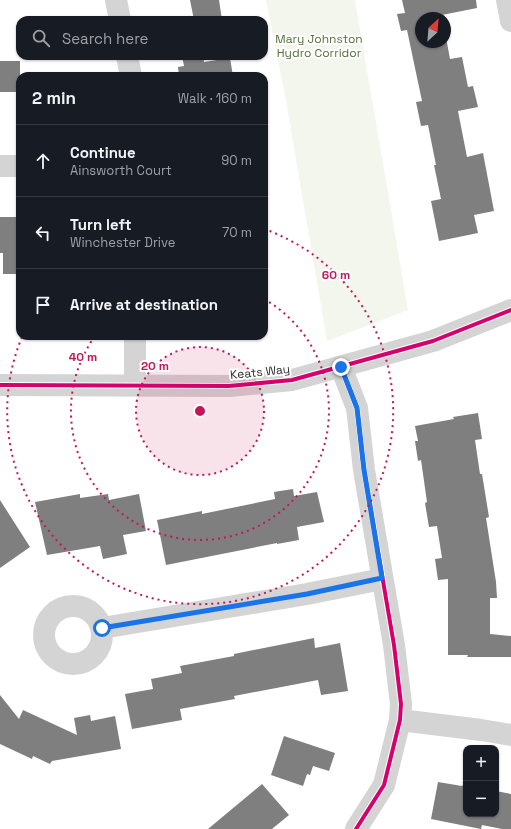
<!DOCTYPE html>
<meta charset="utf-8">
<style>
:root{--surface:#171b24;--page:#20242c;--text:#f1f3f6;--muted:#9ea1a6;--line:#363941}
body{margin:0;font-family:"Space Grotesk",sans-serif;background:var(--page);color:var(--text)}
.controls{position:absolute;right:12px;bottom:12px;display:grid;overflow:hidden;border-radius:8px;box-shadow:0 1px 3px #0004}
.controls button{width:36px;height:36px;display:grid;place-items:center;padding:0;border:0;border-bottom:1px solid var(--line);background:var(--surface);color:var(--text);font:20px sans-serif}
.compass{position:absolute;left:415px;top:12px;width:36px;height:36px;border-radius:50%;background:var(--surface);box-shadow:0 1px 3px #0004;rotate:26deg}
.stop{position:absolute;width:12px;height:12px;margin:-9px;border:3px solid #1a73e8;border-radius:50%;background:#fff}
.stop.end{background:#1a73e8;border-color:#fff;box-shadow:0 1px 4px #0008}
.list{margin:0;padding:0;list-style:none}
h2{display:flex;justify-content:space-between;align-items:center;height:52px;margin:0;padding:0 16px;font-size:17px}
h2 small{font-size:13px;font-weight:400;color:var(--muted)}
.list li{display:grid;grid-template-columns:26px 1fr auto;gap:12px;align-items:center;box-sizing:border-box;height:72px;padding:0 16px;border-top:1px solid var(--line)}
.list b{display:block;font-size:15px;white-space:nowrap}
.list p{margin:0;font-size:13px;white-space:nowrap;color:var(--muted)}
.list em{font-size:13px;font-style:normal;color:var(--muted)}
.icon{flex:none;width:22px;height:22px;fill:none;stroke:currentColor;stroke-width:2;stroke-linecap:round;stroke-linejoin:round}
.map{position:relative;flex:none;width:511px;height:829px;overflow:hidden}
.search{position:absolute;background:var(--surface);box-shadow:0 1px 3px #0004;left:16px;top:16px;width:252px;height:44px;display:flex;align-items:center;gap:10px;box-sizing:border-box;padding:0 14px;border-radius:12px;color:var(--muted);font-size:15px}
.panel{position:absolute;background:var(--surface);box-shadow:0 1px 3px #0004;left:16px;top:72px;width:252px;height:268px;border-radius:12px}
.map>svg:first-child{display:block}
</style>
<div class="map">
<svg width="511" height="829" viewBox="0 0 511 829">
<rect width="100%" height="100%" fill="#fff"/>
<path fill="#f2f6ed" d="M 266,0 L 355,0 L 408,310 L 327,341 L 286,100 Z"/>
<g fill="#7f7f7f">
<path d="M 190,0 L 219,0 L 222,20 L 194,20 Z"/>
<path d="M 402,0 L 476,0 L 477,8 L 442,15 L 442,18 L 421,18 L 421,42 L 445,42 L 445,32 L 450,59 L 462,57 L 468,87 L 473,86 L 478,107 L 458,111 L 467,157 L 483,153 L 494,211 L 474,215 L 478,233 L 439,241 L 431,201 L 441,199 L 434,165 L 436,165 L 428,125 L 421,126 L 416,102 L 422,101 L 407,30 L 401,31 L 397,14 L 405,13 Z"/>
<path d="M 182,56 L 203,56 L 204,62 L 230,58 L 233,76 L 179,76 L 178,67 L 184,66 Z"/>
<rect x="0" y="61" width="20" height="31"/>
<path d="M 0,217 L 20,217 L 20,274 L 3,274 L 3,253 L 0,253 Z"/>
<path d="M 478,413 L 482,439 L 475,440 L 480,474 L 482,474 L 489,517 L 486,518 L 496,582 L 497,598 L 490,598 L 490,634 L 511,636 L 511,657 L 467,657 L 468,655 L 448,655 L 448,579 L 438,580 L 435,559 L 442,558 L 437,526 L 429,527 L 425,503 L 427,502 L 421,460 L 418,461 L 415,441 L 418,441 L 415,426 L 454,419 L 453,417 Z"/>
<path d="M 293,489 L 294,496 L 317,492 L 324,522 L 297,527 L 299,540 L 277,544 L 277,543 L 166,565 L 157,520 L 202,511 L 202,514 L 275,499 L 274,492 Z"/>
<path d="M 80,494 L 80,498 L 108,494 L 109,500 L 139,494 L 146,531 L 123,535 L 127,554 L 103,559 L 100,546 L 47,555 L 35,502 Z"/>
<path d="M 0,500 L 30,547 L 0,568 Z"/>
<path d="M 314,638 L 315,648 L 340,643 L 348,691 L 321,695 L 318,680 L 234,696 L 235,699 L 180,709 L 182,720 L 132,729 L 125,694 L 153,689 L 151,679 L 182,673 L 180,666 L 234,656 L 234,654 Z"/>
<path d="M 0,695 L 19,719 L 23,710 L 77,735 L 74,718 L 90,715 L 91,721 L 115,716 L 121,749 L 52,761 L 50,764 L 33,756 L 32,759 L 0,744 Z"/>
<path d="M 284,736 L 335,753 L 329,771 L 313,766 L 310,775 L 307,774 L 303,786 L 271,775 Z"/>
<path d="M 438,782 L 462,786 L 463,785 L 466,785 L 466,814 L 496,814 L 496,791 L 511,794 L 511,829 L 502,829 L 482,825 L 481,829 L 431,819 Z"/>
<path d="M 262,784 L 289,815 L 272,829 L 208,829 Z"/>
</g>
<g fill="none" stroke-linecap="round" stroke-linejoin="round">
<g stroke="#d4d4d4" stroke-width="22">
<path d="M 116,0 L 120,20"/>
<path d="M 507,0 L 511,21"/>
<path d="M 127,56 L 131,76"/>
<path d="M 0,166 L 20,166"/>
<path d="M 135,336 L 135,385"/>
<path d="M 341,367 L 357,408 L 364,470 L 394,645 L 401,704 L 400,720 L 384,785 L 356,829"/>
<path d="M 0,385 L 229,386 L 292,380 L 433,341 L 511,310"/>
<circle cx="73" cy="635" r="29"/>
<path d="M 102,628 L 307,594 L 382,579"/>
<path d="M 400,720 L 481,730 L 511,735"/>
</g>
<defs>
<g id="cycleway">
<path d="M 341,367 L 357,408 L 364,470 L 394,645 L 401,704 L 400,720 L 384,785 L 356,829"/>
<path d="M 0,385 L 229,386 L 292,380 L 433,341 L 511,310"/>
</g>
</defs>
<use href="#cycleway" stroke="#fff" stroke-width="6"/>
<use href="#cycleway" stroke="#d6006c" stroke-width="4"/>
</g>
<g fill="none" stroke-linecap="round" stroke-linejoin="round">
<path stroke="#1a73e8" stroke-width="5" d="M 102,628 L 307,594 L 382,578 L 364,470 L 357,408 L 341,367"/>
</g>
<circle cx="200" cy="411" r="64" fill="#c2185b" fill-opacity=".12"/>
<g fill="none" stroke="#c2185b" stroke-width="2" stroke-dasharray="2 4">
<circle cx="200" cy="411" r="64"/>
<path d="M264 299A129 129 0 1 1 95 336"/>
<path d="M264 229A193 193 0 1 1 22 337"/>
</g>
<g text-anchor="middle" stroke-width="4" stroke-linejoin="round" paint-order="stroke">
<g font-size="12" fill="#56703a" stroke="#fff">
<text x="319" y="43">Mary Johnston<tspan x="319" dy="14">Hydro Corridor</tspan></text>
</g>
<g font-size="12" fill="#303030" stroke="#fff">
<text transform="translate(260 372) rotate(-6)" y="4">Keats Way</text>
</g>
</g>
<circle cx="200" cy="411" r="6" fill="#c2185b" stroke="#fff" stroke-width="2"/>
<g font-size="12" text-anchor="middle" font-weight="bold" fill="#c2185b" stroke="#fff" stroke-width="4" stroke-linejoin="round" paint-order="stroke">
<text x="336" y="279">60 m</text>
<text x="83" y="361">40 m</text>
<text x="155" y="370">20 m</text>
</g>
</svg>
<div class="controls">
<button>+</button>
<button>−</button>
</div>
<svg class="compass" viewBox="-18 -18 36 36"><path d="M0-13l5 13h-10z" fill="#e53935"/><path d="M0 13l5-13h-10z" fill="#9ea1a6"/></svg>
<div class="stop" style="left:102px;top:628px"></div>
<div class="stop end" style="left:341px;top:367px"></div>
<div class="search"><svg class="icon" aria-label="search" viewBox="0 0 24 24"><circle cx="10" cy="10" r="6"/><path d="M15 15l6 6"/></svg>Search here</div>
<section class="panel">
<h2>2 min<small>Walk · 160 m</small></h2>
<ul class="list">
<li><svg class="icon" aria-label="ahead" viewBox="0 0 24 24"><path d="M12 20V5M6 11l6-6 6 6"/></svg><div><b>Continue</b><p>Ainsworth Court</p></div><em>90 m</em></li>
<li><svg class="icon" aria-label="left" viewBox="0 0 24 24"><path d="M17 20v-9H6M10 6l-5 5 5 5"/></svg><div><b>Turn left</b><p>Winchester Drive</p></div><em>70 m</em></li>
<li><svg class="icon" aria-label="arrive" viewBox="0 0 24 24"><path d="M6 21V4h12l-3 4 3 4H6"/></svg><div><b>Arrive at destination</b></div></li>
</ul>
</section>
</div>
